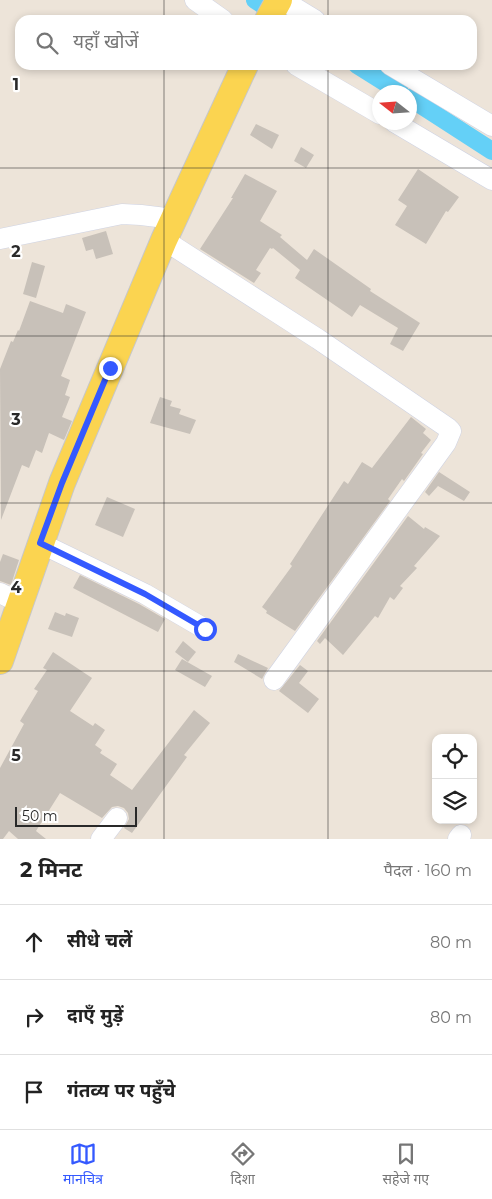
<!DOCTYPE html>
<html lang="hi">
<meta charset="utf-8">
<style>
:root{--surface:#fff;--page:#f6f6f6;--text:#222;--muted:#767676;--line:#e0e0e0;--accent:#3459ff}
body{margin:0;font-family:Montserrat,"Noto Sans Devanagari",sans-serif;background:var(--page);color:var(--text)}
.controls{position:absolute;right:15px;bottom:15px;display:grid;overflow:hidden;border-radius:10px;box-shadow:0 2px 8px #0003}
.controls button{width:45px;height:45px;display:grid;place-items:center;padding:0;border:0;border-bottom:1px solid var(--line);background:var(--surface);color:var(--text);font:25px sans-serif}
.compass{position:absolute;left:372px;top:85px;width:45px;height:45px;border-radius:50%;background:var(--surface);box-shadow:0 2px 8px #0003;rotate:287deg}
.scale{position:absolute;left:15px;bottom:12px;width:122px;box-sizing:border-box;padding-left:5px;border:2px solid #292929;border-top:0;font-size:14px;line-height:18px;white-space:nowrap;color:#292929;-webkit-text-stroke:4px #fff;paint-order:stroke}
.stop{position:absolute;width:15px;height:15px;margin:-11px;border:4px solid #3459ff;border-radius:50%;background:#fff}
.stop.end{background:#3459ff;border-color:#fff;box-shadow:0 1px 5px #0008}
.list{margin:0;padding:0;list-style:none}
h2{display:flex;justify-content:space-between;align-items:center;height:65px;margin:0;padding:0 20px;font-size:21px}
h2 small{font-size:16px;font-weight:400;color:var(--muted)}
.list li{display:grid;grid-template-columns:32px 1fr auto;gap:15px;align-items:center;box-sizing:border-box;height:75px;padding:0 20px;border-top:1px solid var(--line)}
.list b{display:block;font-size:19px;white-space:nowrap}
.list em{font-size:16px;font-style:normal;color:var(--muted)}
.icon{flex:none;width:28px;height:28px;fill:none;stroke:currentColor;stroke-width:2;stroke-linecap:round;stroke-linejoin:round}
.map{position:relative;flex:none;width:492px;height:839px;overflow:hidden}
.search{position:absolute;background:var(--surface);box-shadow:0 2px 8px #0003;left:15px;right:15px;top:15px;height:55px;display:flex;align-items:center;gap:12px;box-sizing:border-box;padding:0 18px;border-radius:15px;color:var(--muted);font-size:19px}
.sheet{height:290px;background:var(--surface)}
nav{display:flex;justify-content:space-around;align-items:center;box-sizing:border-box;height:70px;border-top:1px solid var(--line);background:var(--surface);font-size:14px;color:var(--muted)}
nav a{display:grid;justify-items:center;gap:2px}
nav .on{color:var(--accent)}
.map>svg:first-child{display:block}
</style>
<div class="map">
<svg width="492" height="839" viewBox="0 0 492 839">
<rect width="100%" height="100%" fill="#ede4d9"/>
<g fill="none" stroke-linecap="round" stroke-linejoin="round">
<g stroke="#64d0f7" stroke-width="18">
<path d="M 255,0 L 286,20"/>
<path d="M 357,65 L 400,92"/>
<path d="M 410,98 L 492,151"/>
</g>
</g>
<g fill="#c8c1b9">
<path d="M 256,124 L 279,135 L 272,149 L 250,135 Z"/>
<path d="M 301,147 L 314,155 L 306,168 L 294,161 Z"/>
<path d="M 418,169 L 459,197 L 448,212 L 446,211 L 426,244 L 395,225 L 407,206 L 398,200 Z"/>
<path d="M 245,174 L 277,191 L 260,221 L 282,235 L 280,237 L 307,260 L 314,249 L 371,289 L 370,291 L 420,323 L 403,351 L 390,344 L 398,328 L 360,305 L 352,317 L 295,278 L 300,270 L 273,248 L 272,249 L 270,248 L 256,270 L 261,273 L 254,283 L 200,249 L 233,198 L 231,198 Z"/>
<path d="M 106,231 L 113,254 L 96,259 L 93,249 L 86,251 L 82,238 Z"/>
<path d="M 32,262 L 45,266 L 36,298 L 23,294 Z"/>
<path d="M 30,301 L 63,313 L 66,304 L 86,312 L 61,376 L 70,380 L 65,395 L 70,397 L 62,417 L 72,421 L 64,440 L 49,433 L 42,453 L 36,450 L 29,468 L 22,465 L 1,520 L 0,369 L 11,341 L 13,342 L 18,330 L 19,331 Z"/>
<path d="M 160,397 L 172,401 L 170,406 L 181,409 L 179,414 L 196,420 L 190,434 L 150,423 Z"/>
<path d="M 411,417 L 426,429 L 423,433 L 431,440 L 421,453 L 423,454 L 404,481 L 402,479 L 388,499 L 390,501 L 295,631 L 266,613 L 267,611 L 262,607 L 292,566 L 290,564 L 344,481 L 348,484 L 362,462 L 372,468 Z"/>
<path d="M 439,472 L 470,492 L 464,501 L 438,486 L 429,496 L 425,492 Z"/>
<path d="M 107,497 L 135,509 L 123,537 L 95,525 Z"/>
<path d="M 408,516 L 424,529 L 425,527 L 440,536 L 414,566 L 417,568 L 400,586 L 403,588 L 394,600 L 390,597 L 378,618 L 375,616 L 343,655 L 325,638 L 320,644 L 317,641 Z"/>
<path d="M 3,554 L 19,560 L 11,585 L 0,581 L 0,562 Z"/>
<path d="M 80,575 L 139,604 L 165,619 L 158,632 L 73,588 Z"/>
<path d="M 55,612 L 65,616 L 66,613 L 79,618 L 72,637 L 48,629 Z"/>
<path d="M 183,641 L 196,652 L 188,662 L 175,652 Z"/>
<path d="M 53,652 L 92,678 L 70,711 L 93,726 L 95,723 L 105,730 L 95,745 L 102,750 L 100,753 L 117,764 L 110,775 L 132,790 L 194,710 L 210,723 L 184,755 L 187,757 L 132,833 L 124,828 L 129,819 L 128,813 L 124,808 L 118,806 L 112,807 L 102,818 L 60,793 L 36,831 L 46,839 L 18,839 L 9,831 L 3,839 L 0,839 L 0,768 L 24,724 L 20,721 L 38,691 L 34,689 L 47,670 L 43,668 Z"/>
<path d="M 238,654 L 268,668 L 262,679 L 234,662 Z"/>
<path d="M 182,659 L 212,676 L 205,687 L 175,670 Z"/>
<path d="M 300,665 L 308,671 L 299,683 L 319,699 L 308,713 L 279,691 Z"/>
</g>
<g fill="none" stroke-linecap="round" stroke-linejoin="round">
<defs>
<g id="minor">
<path d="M 195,0 L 223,20"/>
<path d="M 282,0 L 315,20"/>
<path d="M 296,65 L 380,114"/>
<path d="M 390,65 L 492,126"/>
<path d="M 394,122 L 492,180"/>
<path d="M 0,239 L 122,214 L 141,215 L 174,219"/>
<path d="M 164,240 L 318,339 L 448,428 L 451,431 L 446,443 L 274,680"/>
<path d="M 40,543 L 145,594 L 205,629"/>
<path d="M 0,593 L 20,603"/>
<path d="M 101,839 L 117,818"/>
<path d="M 458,839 L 461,835"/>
</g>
<g id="major">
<path d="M 268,20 L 279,0"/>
<path d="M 0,661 L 62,483 L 164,240 L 245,65"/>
</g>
</defs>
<use href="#minor" stroke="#cfd3e3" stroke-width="21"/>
<use href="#major" stroke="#c7c7c7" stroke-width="28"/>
<use href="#minor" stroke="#fff" stroke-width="20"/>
<use href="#major" stroke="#fbd450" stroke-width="26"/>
</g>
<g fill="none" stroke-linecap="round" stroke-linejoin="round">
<path stroke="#3459ff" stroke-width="6" d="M 110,368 L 62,483 L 40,543 L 145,594 L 205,629"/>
</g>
<path fill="none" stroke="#292929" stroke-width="1" stroke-opacity="0.55" d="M 164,0 L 164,20M 328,0 L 328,20M 164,65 L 164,839M 328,65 L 328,839M 0,168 L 492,168M 0,336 L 492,336M 0,503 L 492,503M 0,671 L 492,671"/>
<g font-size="16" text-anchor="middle" font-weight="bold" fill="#292929" stroke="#fff" stroke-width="4.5" stroke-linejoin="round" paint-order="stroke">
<text x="16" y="90">1</text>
<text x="16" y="257">2</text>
<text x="16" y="425">3</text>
<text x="16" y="593">4</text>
<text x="16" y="761">5</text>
</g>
</svg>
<div class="controls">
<button><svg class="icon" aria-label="locate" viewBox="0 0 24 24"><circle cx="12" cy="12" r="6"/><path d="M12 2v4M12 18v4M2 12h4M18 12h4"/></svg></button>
<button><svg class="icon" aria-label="layers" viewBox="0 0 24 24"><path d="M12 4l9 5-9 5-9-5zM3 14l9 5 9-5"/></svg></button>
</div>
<svg class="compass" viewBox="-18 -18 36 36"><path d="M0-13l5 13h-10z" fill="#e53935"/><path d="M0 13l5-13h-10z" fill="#767676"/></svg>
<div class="scale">50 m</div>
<div class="stop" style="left:205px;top:629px"></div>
<div class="stop end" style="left:110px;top:368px"></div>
<div class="search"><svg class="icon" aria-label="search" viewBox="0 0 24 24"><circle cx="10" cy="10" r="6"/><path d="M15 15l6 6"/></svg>यहाँ खोजें</div>
</div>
<section class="sheet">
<h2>2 मिनट<small>पैदल · 160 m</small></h2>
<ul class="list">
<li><svg class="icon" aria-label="ahead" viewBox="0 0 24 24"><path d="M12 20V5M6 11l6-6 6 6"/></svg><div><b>सीधे चलें</b></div><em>80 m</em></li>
<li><svg class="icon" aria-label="right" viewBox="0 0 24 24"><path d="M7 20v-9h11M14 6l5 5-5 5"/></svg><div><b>दाएँ मुड़ें</b></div><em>80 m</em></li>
<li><svg class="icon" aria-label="arrive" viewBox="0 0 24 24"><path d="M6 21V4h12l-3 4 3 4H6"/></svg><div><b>गंतव्य पर पहुँचे</b></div></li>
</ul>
</section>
<nav>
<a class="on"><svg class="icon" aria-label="map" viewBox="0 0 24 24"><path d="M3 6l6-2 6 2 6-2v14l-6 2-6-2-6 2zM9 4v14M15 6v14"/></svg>मानचित्र</a>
<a><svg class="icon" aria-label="directions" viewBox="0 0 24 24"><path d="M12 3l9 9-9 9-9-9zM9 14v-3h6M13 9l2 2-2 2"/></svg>दिशा</a>
<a><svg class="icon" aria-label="saved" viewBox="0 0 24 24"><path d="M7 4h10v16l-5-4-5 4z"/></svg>सहेजे गए</a>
</nav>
